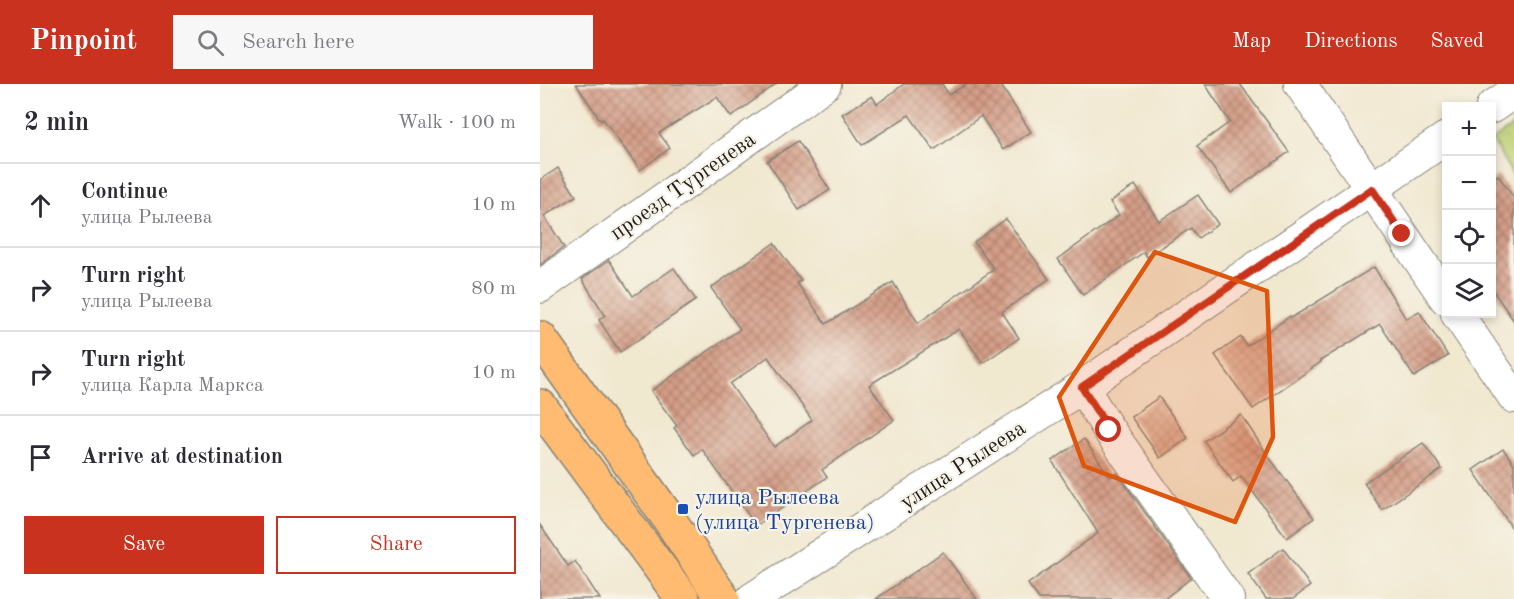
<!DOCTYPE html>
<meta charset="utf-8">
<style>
:root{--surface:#fff;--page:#f7f7f7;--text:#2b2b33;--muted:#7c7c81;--line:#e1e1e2;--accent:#c8321e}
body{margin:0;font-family:"Old Standard TT",serif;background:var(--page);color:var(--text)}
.controls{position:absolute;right:18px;top:18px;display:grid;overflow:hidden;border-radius:0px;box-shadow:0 3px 9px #0003}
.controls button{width:54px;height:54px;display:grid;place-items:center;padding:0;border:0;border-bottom:2px solid var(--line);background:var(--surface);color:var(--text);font:30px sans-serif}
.stop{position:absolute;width:18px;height:18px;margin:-14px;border:4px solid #c8321e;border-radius:50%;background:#fff}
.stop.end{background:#c8321e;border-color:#fff;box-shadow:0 2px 6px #0008}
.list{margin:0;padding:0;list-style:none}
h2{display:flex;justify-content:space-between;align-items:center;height:78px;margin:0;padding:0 24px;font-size:26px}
h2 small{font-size:20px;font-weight:400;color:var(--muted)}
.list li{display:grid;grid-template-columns:39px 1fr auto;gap:18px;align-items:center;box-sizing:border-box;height:84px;padding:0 24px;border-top:2px solid var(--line)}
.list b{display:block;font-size:22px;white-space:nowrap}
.list p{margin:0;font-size:20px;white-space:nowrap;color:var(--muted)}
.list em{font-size:20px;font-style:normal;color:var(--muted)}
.actions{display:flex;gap:12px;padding:18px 24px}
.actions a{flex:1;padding:14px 0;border:2px solid var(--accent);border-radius:0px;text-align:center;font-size:21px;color:var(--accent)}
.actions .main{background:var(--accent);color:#fff}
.icon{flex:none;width:33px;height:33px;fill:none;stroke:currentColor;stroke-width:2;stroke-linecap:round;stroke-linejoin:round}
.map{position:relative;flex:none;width:974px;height:515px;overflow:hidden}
header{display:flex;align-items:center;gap:36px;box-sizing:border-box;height:84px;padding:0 30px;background:var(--accent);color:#fff}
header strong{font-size:28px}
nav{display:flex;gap:33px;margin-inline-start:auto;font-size:21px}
.search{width:420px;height:54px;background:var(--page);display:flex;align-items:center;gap:15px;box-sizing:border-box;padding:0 21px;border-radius:0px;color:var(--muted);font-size:22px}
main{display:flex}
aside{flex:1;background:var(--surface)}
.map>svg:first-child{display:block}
</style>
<header>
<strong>Pinpoint</strong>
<div class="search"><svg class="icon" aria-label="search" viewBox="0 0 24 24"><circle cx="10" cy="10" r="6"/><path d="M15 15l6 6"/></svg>Search here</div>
<nav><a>Map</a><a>Directions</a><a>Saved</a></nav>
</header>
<main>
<aside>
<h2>2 min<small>Walk · 100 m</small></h2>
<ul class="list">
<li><svg class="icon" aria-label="ahead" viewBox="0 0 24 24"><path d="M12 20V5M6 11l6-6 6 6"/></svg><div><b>Continue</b><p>улица Рылеева</p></div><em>10 m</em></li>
<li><svg class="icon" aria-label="right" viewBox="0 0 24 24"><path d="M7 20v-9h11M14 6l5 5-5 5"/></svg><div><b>Turn right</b><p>улица Рылеева</p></div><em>80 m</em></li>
<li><svg class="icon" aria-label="right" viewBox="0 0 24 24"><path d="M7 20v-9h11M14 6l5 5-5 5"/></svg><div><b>Turn right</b><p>улица Карла Маркса</p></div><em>10 m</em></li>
<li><svg class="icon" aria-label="arrive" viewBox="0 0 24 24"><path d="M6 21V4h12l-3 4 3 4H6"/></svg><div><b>Arrive at destination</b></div></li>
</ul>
<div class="actions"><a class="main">Save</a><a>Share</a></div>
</aside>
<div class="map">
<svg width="974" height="515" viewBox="0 0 974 515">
<defs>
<pattern id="park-tufts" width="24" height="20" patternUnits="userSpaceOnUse" patternTransform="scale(1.5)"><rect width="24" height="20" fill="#bcd073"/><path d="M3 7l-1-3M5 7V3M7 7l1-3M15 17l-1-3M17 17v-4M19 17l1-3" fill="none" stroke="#a1b263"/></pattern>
<pattern id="building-cross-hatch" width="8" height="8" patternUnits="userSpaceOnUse" patternTransform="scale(1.5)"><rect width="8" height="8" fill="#d59e87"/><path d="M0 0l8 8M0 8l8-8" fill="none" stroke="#ac806e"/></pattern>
</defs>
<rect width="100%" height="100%" fill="#f7f3e8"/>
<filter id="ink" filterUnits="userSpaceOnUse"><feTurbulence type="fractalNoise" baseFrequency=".0167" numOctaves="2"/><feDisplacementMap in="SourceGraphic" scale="12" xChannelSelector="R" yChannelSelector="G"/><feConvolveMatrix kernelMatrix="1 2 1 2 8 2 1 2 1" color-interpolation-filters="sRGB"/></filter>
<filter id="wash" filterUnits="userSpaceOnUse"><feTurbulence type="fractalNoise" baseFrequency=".008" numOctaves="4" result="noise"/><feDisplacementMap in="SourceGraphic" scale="24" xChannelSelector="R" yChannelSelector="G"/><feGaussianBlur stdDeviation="1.35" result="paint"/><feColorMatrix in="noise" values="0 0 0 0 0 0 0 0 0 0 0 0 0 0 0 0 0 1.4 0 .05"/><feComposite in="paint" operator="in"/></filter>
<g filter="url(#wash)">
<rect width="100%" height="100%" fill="#f1e8d0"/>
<path fill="url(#park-tufts)" stroke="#6c7648" stroke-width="1.5" d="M 974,41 L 974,93 L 952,56 Z"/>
<g id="blocks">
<g fill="url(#building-cross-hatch)" fill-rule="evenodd">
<path d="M 36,0 L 236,0 L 191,33 L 177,13 L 119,49 L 130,64 L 100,86 L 63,35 L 61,37 Z"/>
<path d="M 364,0 L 402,0 L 409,11 L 426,0 L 460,0 L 491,48 L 463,66 L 441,32 L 394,66 L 369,31 L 322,61 L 302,30 L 332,12 L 337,20 Z"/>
<path d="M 665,0 L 700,0 L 749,68 L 691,109 L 657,62 L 690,38 Z"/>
<path d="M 258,57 L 290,106 L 259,126 L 227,77 Z"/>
<path d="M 18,84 L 36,112 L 4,132 L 24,163 L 0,181 L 0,96 Z"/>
<path d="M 958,91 L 974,114 L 974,237 L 951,204 L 951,96 Z"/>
<path d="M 595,101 L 619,137 L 658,111 L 678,140 L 658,154 L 651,144 L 607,173 L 604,168 L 543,211 L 518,175 L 579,131 L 570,118 Z"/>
<path d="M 466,135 L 509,195 L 462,228 L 479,254 L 443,279 L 419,245 L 329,301 L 354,336 L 282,386 L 287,393 L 216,442 L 162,365 L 154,371 L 134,344 L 137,342 L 111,307 L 200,245 L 171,204 L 234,159 L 261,197 L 257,199 L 286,240 L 353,198 L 378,239 L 454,185 L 434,158 ZM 228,273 L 272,336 L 234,363 L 190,300 Z"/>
<path d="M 69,176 L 93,212 L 134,184 L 156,216 L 80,268 L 59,236 L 65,231 L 42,195 Z"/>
<path d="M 834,183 L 866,235 L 879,227 L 908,272 L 874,293 L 840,240 L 780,277 L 781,278 L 713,325 L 675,271 L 701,253 L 707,262 L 750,232 L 751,234 Z"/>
<path d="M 619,313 L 648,354 L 620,374 L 591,333 Z"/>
<path d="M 701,331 L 729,373 L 774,434 L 747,454 L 701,392 L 693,398 L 664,357 Z"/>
<path d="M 544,355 L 570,393 L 577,389 L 651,494 L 624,515 L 499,515 L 488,500 L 558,449 L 512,377 Z"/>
<path d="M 883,359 L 902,385 L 842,426 L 824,399 Z"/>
<path d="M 963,365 L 974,380 L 974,447 L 933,386 Z"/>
<path d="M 0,441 L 28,482 L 35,477 L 60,515 L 0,515 Z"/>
<path d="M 743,464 L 770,502 L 753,515 L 726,515 L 708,490 Z"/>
<path d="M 403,468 L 437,515 L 336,515 Z"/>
</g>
</g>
</g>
<g filter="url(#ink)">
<use href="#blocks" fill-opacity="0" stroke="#868276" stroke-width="1.5"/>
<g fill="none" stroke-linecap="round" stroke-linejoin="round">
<defs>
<g id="minor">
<path d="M 760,0 L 906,215"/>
<path d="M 952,23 L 974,8"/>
<path d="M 0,203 L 285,0"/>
<path d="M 917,230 L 974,313"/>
<path d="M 542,303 L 569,346 L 688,515"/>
<path d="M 212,515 L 542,303 L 906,54"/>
</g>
<g id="highway">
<path d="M 0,254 L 129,435 L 183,515"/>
<path d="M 0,322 L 143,515"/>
</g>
</defs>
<use href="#minor" stroke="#868276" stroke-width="34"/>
<use href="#highway" stroke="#868276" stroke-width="36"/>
<use href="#minor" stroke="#fff" stroke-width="32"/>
<use href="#highway" stroke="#ffbb71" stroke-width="33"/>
</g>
</g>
<g fill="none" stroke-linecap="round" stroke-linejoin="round" filter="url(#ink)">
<path stroke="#c8321e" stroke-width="8" d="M 569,346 L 542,303 L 832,105 L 862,150"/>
</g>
<path fill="#de560d" fill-opacity="0.2" stroke="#de560d" stroke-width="4.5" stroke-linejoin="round" d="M 615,168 L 727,207 L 733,353 L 695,438 L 544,382 L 519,313 Z"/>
<rect fill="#1a4fb4" stroke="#f7f3e8" stroke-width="2" x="137" y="419" width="12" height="12" rx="3"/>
<g text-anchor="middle" stroke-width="4.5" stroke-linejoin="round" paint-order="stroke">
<g font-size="22" fill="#1c1c1c" stroke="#f7f3e8">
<text transform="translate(142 101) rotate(-35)" y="8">проезд Тургенева</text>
<text transform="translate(422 380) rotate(-33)" y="8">улица Рылеева</text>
</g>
<g font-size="22" fill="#164399" stroke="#f7f3e8" text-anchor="start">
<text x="155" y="420">улица Рылеева<tspan x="155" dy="25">(улица Тургенева)</tspan></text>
</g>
</g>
</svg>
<div class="controls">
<button>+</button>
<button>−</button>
<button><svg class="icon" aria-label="locate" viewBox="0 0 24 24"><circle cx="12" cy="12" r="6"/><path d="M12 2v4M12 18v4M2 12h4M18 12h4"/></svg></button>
<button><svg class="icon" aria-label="layers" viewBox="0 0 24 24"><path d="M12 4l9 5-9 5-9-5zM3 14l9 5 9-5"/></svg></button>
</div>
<div class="stop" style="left:569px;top:346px"></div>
<div class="stop end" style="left:862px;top:150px"></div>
</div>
</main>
